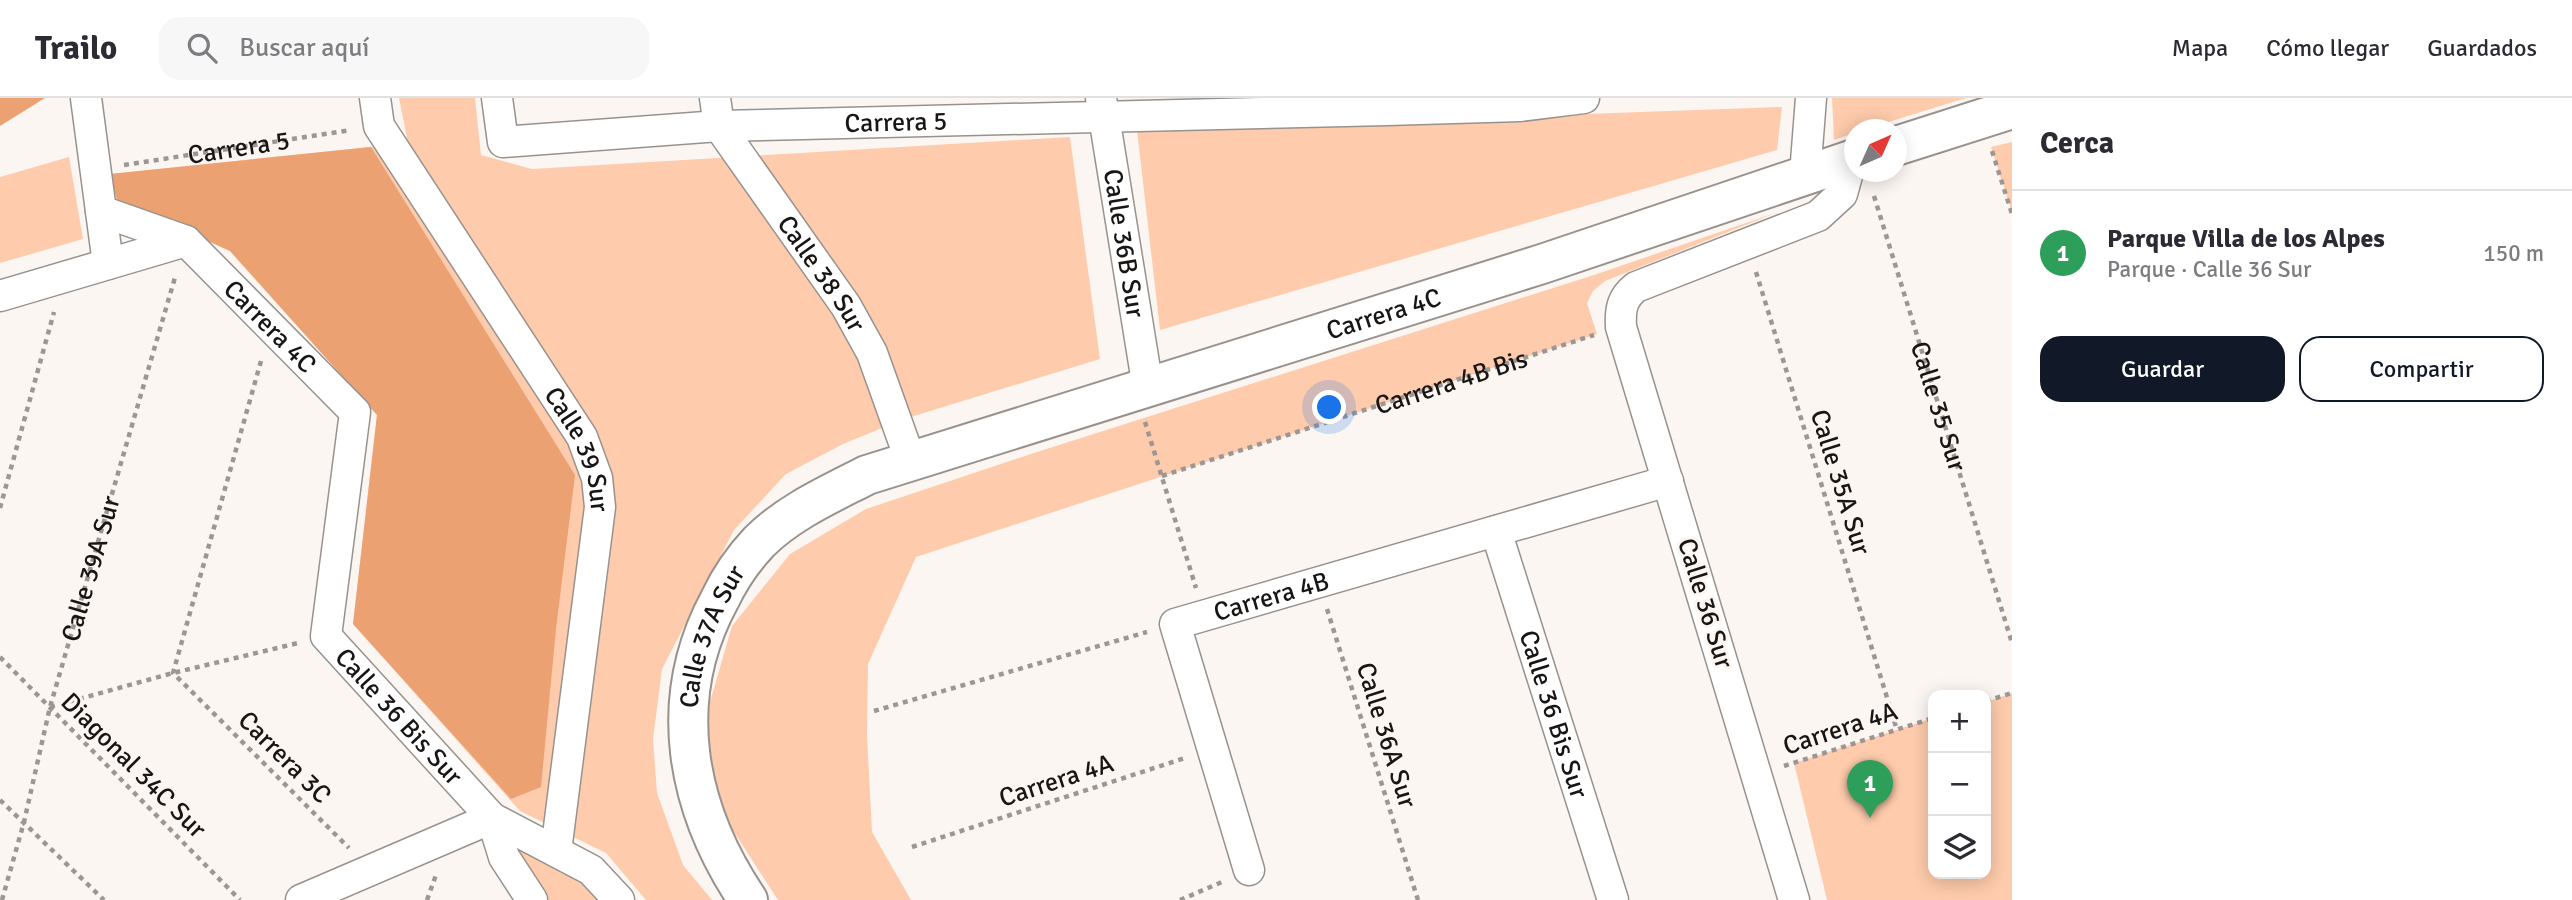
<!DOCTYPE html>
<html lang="es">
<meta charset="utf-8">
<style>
:root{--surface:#fff;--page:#f7f7f7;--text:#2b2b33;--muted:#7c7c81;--line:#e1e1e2;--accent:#111827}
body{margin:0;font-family:Signika,sans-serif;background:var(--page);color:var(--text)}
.controls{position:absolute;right:21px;bottom:21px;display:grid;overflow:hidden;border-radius:14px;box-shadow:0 4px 18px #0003}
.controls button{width:63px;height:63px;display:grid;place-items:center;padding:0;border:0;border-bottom:2px solid var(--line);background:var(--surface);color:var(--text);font:35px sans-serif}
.compass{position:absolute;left:1844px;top:21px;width:63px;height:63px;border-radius:50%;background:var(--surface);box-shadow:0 4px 18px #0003;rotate:45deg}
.you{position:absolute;left:1330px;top:310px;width:24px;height:24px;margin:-18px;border:5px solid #fff;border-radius:50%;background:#1a73e8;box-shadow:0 0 0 10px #1a73e833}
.badge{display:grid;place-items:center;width:46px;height:46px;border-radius:50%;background:var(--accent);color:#fff;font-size:23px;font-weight:700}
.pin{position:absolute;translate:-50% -58px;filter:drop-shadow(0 2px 4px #0008)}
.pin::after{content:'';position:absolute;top:37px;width:24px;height:21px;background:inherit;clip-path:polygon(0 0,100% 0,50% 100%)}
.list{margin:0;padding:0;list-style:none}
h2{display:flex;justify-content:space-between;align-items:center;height:91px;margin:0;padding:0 28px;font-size:30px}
h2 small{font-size:23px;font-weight:400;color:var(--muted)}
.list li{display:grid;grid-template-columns:46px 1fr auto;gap:21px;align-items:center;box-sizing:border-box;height:126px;padding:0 28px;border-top:2px solid var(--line)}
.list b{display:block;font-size:26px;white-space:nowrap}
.list p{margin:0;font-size:23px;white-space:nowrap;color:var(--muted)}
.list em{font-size:23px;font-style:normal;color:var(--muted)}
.actions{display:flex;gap:14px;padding:21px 28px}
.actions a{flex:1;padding:16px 0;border:2px solid var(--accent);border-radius:21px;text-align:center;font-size:24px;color:var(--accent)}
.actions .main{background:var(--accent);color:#fff}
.icon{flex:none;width:38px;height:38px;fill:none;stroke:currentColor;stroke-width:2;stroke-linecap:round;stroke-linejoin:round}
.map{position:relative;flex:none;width:2012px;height:802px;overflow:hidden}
header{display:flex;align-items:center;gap:42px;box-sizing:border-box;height:98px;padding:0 35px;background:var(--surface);border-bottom:2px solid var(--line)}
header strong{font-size:33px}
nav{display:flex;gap:38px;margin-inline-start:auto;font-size:24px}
.search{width:490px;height:63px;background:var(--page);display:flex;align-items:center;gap:18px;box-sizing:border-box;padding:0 24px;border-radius:21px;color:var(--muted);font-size:26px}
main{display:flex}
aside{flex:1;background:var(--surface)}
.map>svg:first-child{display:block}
</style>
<header>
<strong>Trailo</strong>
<div class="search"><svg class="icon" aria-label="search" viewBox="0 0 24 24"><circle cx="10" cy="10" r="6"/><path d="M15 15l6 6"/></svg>Buscar aquí</div>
<nav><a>Mapa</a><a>Cómo llegar</a><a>Guardados</a></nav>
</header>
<main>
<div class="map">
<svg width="2012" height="802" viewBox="0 0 2012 802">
<rect width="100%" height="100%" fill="#fcf6f2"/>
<g fill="#fecbac">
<path d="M 399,0 L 475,0 L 481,57 L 532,71 L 1070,39 L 1100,261 L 904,321 L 843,346 L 786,376 L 734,432 L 662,571 L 653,641 L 657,695 L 683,767 L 712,802 L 646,802 L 606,755 L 520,713 L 353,526 L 377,317 L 230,153 L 117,102 L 110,76 L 408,45 Z"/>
<path d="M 1832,0 L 1966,0 L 1866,31 L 1854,32 L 1854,35 L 1834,42 Z"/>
<path d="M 1782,9 L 1777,52 L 1160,232 L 1137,32 Z"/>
<path d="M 2012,44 L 2012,115 L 1991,49 Z"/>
<path d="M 69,59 L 83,141 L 0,165 L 0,79 Z"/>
<path d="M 1778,114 L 1605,183 L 1593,193 L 1587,205 L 1597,236 L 916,459 L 868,566 L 867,637 L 872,734 L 911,802 L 778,802 L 719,711 L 703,628 L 732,528 L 790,456 L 866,411 L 1037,354 L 1594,177 Z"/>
<path d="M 2012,595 L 2012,802 L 1827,802 L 1794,665 L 1933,620 L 1933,776 L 1986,776 L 1986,604 Z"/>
<path d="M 515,747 L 584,785 L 600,802 L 544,802 Z"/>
</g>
<g fill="#eca173">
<path d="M 0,0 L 45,0 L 0,28 Z"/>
<path d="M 371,49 L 575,377 L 556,531 L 541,689 L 511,701 L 353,526 L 377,317 L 230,153 L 117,102 L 110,76 Z"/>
</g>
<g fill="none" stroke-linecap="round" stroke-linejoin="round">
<defs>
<g id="street">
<path d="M 86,0 L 108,166"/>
<path id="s5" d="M 375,0 L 379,28 L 582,339 L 597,380 L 600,409 L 556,753"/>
<path id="s6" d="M 497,0 L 503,44 L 719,28 L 1387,12 L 1520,8 L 1584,0"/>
<path id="s7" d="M 715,0 L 719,28 L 846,208 L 872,255 L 911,364"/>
<path id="s8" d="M 1101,0 L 1148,290"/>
<path d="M 1805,77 L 1811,0"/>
<path id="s9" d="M 101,113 L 186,143 L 355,314 L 326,538 L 492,720 L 591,772 L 619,802"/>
<path d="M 0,198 L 186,143"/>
<path id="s10" d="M 1496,433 L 1613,802"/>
<path id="s11" d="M 1249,772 L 1175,526 L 1668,383"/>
<path d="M 301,802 L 492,720 L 504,759 L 532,802"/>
<path d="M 1794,802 L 1621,229 C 1620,211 1622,200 1636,189 L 1818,118 L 1842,96 L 1851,63"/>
</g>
<g id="secondary">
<path d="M 1896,48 L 2012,11"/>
<path id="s12" d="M 748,802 C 686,710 665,602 720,501 C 730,480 743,461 759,444 C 789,414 830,396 867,377 L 1542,166 L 1854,61"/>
</g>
</defs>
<use href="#street" stroke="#98928e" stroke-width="33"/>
<use href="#secondary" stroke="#98928e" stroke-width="42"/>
<g stroke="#9c9794" stroke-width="4.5" stroke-dasharray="5 5" stroke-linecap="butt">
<path d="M 1992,53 L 2012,116"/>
<path id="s1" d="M 124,67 L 351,32"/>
<path id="s2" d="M 1874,98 L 2012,545"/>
<path d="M 1756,174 L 1897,632"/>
<path d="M 261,263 L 173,575 L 349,750"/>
<path d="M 1145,324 L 1196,490"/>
<path id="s3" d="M 1162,378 L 1594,237"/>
<path d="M 0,410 L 54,214"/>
<path d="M 1327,511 L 1418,802"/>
<path d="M 0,559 L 240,802"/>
<path d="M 1986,603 L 2012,595"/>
<path d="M 50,609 L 173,575 L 298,545"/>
<path d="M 874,613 L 1147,534"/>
<path d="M 1784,668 L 1933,620"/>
<path d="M 0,702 L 104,802"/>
<path d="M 912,749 L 1185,660"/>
<path id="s4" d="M 2,802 L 24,724 L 50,609 L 176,176"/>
<path d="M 427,802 L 436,777"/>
<path d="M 1180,802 L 1222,784"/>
</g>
<use href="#street" stroke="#fff" stroke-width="30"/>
<use href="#secondary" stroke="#fff" stroke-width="38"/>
</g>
<g text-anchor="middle" stroke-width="6" stroke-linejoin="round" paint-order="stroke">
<g font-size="26" fill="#181614" stroke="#fcf6f2">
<text dy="9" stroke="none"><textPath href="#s6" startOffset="438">Carrera 5</textPath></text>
<text dy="9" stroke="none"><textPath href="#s1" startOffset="116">Carrera 5</textPath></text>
<text dy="9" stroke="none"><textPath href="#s8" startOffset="147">Calle 36B Sur</textPath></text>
<text dy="9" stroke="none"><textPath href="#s7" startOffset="208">Calle 38 Sur</textPath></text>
<text dy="9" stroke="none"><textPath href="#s12" startOffset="1057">Carrera 4C</textPath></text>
<text dy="9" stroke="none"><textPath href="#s9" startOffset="210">Carrera 4C</textPath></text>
<text dy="9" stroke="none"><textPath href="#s3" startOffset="304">Carrera 4B Bis</textPath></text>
<text dy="9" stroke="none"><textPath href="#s2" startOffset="220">Calle 35 Sur</textPath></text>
<text dy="9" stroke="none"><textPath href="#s5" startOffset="410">Calle 39 Sur</textPath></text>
<text transform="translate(1841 384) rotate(73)" y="9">Calle 35A Sur</text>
<text dy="9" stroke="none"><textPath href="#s4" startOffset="343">Calle 39A Sur</textPath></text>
<text dy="9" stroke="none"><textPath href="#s11" startOffset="357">Carrera 4B</textPath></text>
<text transform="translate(1706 505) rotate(73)" y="9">Calle 36 Sur</text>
<text dy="9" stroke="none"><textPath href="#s12" startOffset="280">Calle 37A Sur</textPath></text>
<text dy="9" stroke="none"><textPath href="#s9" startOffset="665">Calle 36 Bis Sur</textPath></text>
<text dy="9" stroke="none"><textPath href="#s10" startOffset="192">Calle 36 Bis Sur</textPath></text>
<text transform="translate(1840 630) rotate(-18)" y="9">Carrera 4A</text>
<text transform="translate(1387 637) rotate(73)" y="9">Calle 36A Sur</text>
<text transform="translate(285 659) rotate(45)" y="9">Carrera 3C</text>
<text transform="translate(134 667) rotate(45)" y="9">Diagonal 34C Sur</text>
<text transform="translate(1056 682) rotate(-18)" y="9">Carrera 4A</text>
</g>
</g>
</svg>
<div class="controls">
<button>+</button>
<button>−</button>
<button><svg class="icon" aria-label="layers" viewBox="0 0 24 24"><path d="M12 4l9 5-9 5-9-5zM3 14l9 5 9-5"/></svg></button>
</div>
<svg class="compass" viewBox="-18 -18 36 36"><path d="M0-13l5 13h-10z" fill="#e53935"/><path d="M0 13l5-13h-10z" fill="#7c7c81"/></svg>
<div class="you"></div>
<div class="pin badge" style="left:1870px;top:720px;background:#2e9e5b">1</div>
</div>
<aside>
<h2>Cerca<small></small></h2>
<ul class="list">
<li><span class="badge" style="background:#2e9e5b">1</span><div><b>Parque Villa de los Alpes</b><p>Parque · Calle 36 Sur</p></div><em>150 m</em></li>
</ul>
<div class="actions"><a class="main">Guardar</a><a>Compartir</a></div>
</aside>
</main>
